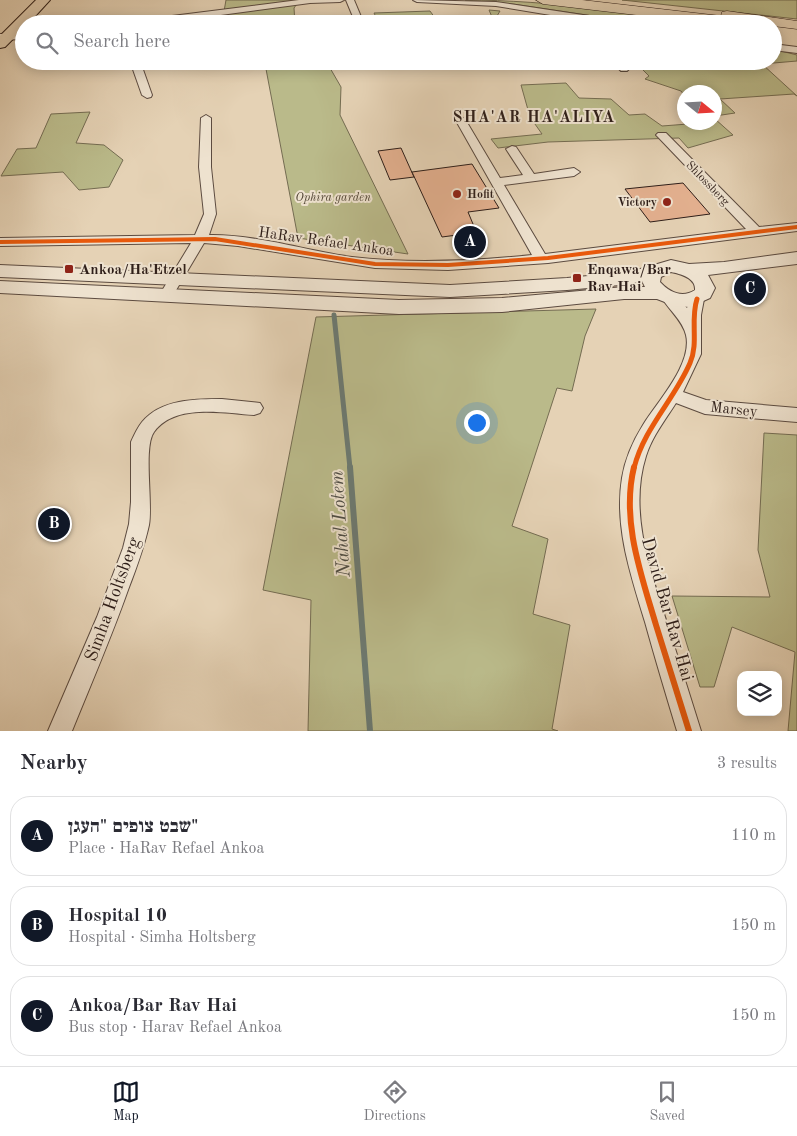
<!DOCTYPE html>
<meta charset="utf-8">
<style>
:root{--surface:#fff;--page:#f7f7f7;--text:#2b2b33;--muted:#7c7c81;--line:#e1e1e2;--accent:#111827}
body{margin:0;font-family:"Old Standard TT","Frank Ruhl Libre",serif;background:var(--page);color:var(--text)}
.controls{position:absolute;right:15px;bottom:15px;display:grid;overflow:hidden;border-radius:10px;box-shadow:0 2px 12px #0003}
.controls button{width:45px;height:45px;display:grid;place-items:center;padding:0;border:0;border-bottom:1px solid var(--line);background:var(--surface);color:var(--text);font:25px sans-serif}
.compass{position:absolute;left:677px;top:85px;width:45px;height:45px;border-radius:50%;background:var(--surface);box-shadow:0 2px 12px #0003;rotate:108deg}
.you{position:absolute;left:476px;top:422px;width:18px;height:18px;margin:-12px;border:4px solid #fff;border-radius:50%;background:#1a73e8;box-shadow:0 0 0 8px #1a73e833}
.badge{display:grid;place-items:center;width:32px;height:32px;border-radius:50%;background:var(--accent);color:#fff;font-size:16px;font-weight:700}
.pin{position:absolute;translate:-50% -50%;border:2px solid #fff;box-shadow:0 1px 5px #0006}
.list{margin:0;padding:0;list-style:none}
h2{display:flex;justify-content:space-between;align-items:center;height:65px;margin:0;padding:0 20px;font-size:21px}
h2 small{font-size:16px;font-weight:400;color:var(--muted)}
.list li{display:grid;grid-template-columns:32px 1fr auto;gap:15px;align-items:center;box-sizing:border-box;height:80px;margin:0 10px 10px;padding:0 10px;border:1px solid var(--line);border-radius:20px}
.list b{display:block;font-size:19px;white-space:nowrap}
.list p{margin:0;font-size:16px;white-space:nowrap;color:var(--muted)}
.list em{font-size:16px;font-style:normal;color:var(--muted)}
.icon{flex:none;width:28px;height:28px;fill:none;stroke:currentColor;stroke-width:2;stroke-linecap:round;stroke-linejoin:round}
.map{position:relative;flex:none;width:797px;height:731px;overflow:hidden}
.search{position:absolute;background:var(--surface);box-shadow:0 2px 12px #0003;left:15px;right:15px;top:15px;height:55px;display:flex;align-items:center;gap:12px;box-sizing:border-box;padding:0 18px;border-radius:28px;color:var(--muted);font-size:19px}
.sheet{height:335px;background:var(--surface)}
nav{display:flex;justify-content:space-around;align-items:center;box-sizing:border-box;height:70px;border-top:1px solid var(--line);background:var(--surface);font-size:14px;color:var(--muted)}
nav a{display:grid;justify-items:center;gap:2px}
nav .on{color:var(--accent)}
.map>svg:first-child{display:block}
</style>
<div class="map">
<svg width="797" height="731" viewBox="0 0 797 731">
<rect width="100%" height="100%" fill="#e5d2b5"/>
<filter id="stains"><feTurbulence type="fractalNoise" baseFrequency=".004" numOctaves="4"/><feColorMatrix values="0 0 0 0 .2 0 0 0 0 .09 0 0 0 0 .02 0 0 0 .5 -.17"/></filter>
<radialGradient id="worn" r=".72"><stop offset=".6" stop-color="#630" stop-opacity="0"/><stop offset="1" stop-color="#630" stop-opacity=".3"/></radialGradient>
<g fill="#baba8a" stroke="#746c52">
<path d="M 226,0 L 309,0 L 299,1 L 294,8 L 295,24 L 229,24 L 223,17 Z"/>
<path d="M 465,0 C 552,0 638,14 724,24 L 665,24 L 651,22 L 646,24 L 513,4 Z"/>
<path d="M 622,0 L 797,0 L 797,19 Z"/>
<path d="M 489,10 L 500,11 L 497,16 L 504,23 L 536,22 L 538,24 L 428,21 L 379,23 L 374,13 L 430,11 L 435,18 L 492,17 Z"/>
<path d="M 773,49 L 797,55 L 797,61 L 762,64 L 797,96 L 794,94 L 720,99 L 735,113 L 715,116 L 714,92 L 684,92 L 684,95 L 681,91 L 645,79 L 649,76 L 635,62 L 712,61 L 719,67 L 748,64 L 746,61 L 773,61 Z"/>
<path d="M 260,61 L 326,61 L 341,87 L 340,115 L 408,254 L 298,238 L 266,69 Z"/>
<path d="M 566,83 L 579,98 L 611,99 L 629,115 L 645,114 L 662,126 L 714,122 L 715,119 L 733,135 L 688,148 L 679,138 L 548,142 L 498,148 L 491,139 L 542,134 L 530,117 L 521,85 Z"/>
<path d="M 90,112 L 76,143 L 104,145 L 123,160 L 109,187 L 79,190 L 63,172 L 1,176 L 17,149 L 36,148 L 51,114 Z"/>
<path d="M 596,309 L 585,336 L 572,391 L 557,388 L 512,526 L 548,539 L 533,614 L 570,625 L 552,729 L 558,731 L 308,731 L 311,600 L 263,590 L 316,317 Z"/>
<path d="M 764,433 L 797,435 L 797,731 L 788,731 L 795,652 L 732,627 L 714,687 L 700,687 L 672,596 L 770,597 L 758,550 Z"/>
</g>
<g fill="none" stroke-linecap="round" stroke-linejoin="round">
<path stroke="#6c7a72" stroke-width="5" d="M 334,315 L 350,468"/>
<path stroke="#6c7a72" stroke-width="6" d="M 350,467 L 370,731"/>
</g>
<g fill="#e3b08f" stroke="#2e1e19">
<path d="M 401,148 L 414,177 L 390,180 L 378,151 Z"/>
<path d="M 472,164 L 499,208 L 468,212 L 483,248 L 463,250 L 457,235 L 442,237 L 412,172 Z"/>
<path d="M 683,183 L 710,214 L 650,222 L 625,189 Z"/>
</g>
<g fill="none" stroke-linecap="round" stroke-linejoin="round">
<defs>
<g id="minor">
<path d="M 299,0 L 344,0 L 340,2 L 310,3 L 154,24 L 128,24 L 132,21 Z"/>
<path d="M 346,0 L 354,0 L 364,24 L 356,24 Z"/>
<path d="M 413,0 L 496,2 L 623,21 L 627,24 L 605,24 L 496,6 L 417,2 Z"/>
<path d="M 24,33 L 24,39 L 0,40 L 0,34 Z"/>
<path d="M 773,44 L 797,47 L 797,53 L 773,50 Z"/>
<path d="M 130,61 L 140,61 L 152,95 L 151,97 L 147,98 L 142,95 Z"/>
<path d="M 611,61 L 622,61 L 629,69 L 627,71 L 621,71 Z"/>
<path d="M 206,115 L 211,118 L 211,167 L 216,214 L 209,235 C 254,234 307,251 352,257 C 412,264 473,261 532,255 L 455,119 L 460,116 L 465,119 L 500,178 L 523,175 L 506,149 L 512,146 L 516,147 L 534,174 L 574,168 L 580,172 L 574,176 L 504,185 L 545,254 L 746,229 L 658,137 L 656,135 L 658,133 L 666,133 L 759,227 L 797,223 L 797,231 L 548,263 L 448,270 L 375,268 L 238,246 L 204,243 L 172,297 L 162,297 L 160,294 L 191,243 L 0,246 L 0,238 L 195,235 L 204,214 L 199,167 L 201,118 Z"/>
<path d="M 669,293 L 674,295 L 687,308 L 692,296 L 702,296 L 704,299 L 701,315 L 701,354 L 683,392 L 706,400 L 797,408 L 797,422 L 705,414 L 676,403 C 665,420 652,437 646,456 C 628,513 651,572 668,626 C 679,661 690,696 701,731 L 677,731 C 666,695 655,658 645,622 C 631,576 614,527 622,478 C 625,459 633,441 643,425 C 657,402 693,364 686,335 C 683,321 669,310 662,298 L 664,295 Z"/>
<path d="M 222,399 L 260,403 L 263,408 L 260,413 L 254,415 C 223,413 175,403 154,432 C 143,447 153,503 149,525 C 144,548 136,569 128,590 C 111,638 91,684 72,731 L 48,731 L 97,617 L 123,548 L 129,524 L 131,502 L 131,442 C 134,435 138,427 142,422 C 161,399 195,399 222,399 Z"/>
</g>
<path id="tertiary" d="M 797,252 L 797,264 L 708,275 L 715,288 L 710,298 L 690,307 L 675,306 L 657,299 L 624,299 L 502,312 L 399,314 L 0,293 L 0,281 L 399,300 L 502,298 L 624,287 L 645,287 L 642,281 L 630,284 L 567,290 L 450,297 L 0,277 L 0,265 L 450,285 L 567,278 L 630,272 L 671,260 L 689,264 L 724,262 ZM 671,272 C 681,274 696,278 695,290 C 683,298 670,293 660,282 L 661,277 Z"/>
<path id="primary" d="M 36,0 L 50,0 L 28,24 L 24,24 L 24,28 L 5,47 L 0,48 L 0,36 Z"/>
<path id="trunk" d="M 536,0 L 582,0 L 721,16 L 722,12 L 727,11 L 797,21 L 797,29 L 773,26 L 773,24 L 713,24 L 543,4 Z"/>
</defs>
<use href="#minor" stroke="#5c4b40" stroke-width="2"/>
<use href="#tertiary" stroke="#5c4b40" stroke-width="2"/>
<use href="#primary" stroke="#2e1e19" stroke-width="2"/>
<use href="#trunk" stroke="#2e1e19" stroke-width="1"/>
<use href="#minor" fill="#eee2cf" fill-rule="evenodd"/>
<use href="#tertiary" fill="#eee2cf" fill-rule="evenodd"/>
<use href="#primary" fill="#e5d2b5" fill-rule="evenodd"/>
<use href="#trunk" fill="#e5d2b5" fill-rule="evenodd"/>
<defs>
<path id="cycleway-far2" d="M 0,242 L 215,239 L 375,264 L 448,265 L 548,258 L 797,227"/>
<path id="cycleway-far1" d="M 634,468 C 644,428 674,400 690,363 C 699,343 690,320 697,299"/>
<path id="cycleway" d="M 634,467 C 621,520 641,574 656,625 C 667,660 678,696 689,731"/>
</defs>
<use href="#cycleway-far2" stroke="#eee2cf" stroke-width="6"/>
<use href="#cycleway-far1" stroke="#eee2cf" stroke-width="8"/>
<use href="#cycleway" stroke="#eee2cf" stroke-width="9"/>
<use href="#cycleway-far2" stroke="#e8590c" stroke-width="4"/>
<use href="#cycleway-far1" stroke="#e8590c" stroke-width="5"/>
<use href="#cycleway" stroke="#e8590c" stroke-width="6"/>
</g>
<g fill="#8f2418" stroke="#eee2cf" stroke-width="2">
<circle cx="457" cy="194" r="5"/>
<circle cx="667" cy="202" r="5"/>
<rect x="64" y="264" width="10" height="10" rx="2.5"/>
<rect x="572" y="273" width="10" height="10" rx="2.5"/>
</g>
<g text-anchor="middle" stroke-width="4" stroke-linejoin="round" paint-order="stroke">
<g font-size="12" fill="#2e1e19" stroke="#eee2cf">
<text transform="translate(708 183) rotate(46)" y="4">Shlossberg</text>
</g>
<g font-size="12" font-weight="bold" fill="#2e1e19" stroke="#eee2cf" text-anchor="start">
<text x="467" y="198">Hofit</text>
<text x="657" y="206" text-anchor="end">Victory</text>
</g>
<g font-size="12" font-style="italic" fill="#514535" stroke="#eee2cf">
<text x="333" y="201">Ophira garden</text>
</g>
<g font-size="15" fill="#2e1e19" stroke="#eee2cf">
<text transform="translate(326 241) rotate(8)" y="5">HaRav Refael Ankoa</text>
<text transform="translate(734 409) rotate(6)" y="5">Marsey</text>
</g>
<g font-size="15" font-weight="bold" fill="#2e1e19" stroke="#eee2cf" text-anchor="start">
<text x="79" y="274">Ankoa/Ha'Etzel</text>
<text x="587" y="274">Enqawa/Bar<tspan x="587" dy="17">Rav Hai</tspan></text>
</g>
<g font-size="16" font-weight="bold" letter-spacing="1" fill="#2e1e19" stroke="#eee2cf">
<text x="534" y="122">SHA'AR HA'ALIYA</text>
</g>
<g font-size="18" fill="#2e1e19" stroke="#eee2cf">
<text transform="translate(112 599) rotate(-70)" y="6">Simha Holtsberg</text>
<text transform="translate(668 609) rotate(74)" y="6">David Bar Rav Hai</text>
</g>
<g font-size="19" font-style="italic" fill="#4d4c45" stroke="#eee2cf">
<text transform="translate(339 524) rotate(-94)" y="7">Nahal Lotem</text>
</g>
</g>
<rect width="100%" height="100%" filter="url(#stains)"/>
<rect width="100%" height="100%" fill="url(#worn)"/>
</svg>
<div class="controls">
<button><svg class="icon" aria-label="layers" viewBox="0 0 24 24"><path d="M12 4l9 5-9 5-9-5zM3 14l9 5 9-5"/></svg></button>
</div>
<svg class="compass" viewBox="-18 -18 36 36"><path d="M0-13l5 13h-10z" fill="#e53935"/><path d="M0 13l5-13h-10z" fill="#7c7c81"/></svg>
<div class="you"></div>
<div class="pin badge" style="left:470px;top:242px">A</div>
<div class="pin badge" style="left:54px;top:524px">B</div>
<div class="pin badge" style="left:750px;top:289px">C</div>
<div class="search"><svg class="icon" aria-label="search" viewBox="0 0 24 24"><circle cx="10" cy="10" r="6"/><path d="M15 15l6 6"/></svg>Search here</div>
</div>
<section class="sheet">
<h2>Nearby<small>3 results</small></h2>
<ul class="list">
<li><span class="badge">A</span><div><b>שבט צופים &quot;העגן&quot;</b><p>Place · HaRav Refael Ankoa</p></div><em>110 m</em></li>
<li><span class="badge">B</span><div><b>Hospital 10</b><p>Hospital · Simha Holtsberg</p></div><em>150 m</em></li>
<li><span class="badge">C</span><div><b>Ankoa/Bar Rav Hai</b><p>Bus stop · Harav Refael Ankoa</p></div><em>150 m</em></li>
</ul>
</section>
<nav>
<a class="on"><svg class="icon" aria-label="map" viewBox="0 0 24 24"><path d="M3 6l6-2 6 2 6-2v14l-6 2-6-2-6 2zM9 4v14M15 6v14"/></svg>Map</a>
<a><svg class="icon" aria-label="directions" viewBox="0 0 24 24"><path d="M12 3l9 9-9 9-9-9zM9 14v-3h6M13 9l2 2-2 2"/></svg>Directions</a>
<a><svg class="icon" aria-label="saved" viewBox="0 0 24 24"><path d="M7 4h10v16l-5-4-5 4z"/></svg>Saved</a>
</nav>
